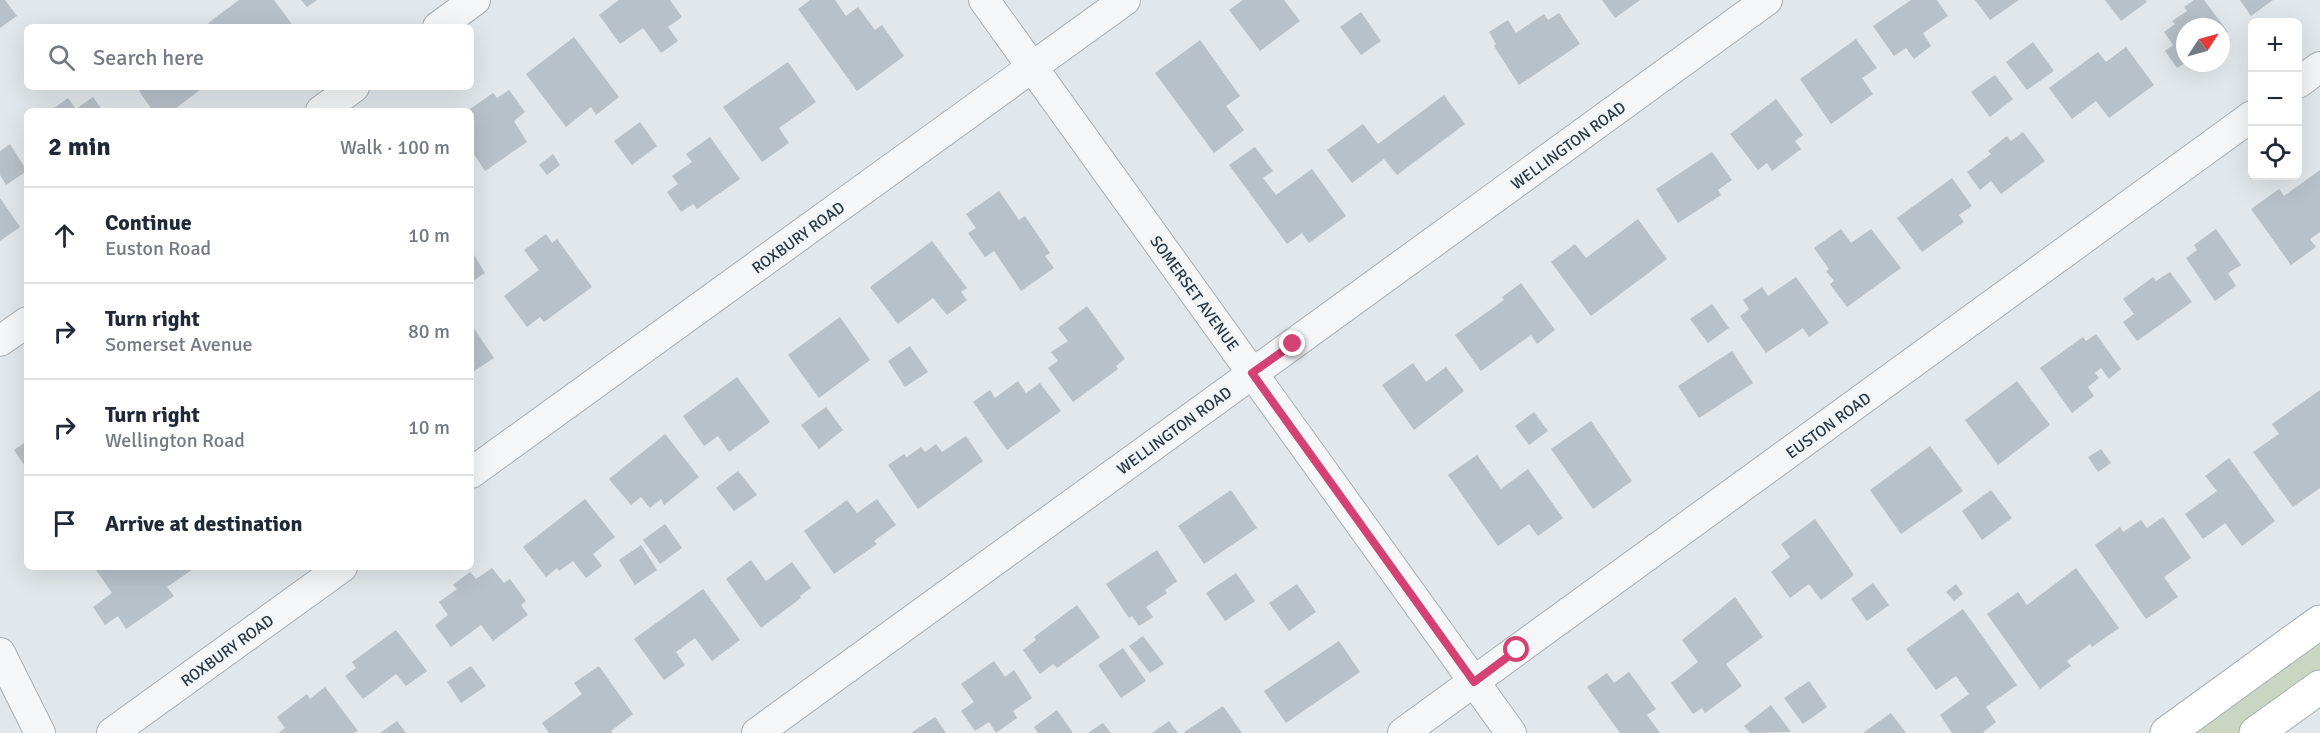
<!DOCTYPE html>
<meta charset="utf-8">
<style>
:root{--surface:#fff;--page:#f2f2f3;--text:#1f2937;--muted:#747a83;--line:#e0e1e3}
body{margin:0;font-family:Signika,sans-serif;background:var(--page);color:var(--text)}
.controls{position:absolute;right:18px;top:18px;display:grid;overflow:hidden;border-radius:9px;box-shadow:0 6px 24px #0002}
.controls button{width:54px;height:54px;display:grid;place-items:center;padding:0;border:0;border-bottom:2px solid var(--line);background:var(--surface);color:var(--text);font:30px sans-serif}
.compass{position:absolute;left:2176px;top:18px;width:54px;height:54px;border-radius:50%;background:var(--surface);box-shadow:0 6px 24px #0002;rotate:54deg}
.stop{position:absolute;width:18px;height:18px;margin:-14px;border:4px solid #d44273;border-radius:50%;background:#fff}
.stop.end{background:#d44273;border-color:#fff;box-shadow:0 2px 6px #0008}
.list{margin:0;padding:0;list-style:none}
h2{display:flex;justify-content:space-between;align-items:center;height:78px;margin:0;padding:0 24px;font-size:26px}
h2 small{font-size:20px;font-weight:400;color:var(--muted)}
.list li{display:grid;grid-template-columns:39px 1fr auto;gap:18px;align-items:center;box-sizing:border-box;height:96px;padding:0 24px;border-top:2px solid var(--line)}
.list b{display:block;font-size:22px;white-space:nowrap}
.list p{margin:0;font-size:20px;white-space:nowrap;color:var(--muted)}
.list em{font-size:20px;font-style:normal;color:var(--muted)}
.icon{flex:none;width:33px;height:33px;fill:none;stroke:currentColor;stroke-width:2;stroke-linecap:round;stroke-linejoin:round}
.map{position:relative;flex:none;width:2320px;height:733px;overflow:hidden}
.search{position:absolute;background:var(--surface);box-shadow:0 6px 24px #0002;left:24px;top:24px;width:450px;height:66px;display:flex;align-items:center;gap:15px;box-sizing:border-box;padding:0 21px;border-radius:9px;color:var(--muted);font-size:22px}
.panel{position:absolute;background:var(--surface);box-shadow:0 6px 24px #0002;left:24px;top:108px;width:450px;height:462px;border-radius:9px}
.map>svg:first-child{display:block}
</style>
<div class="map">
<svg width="2320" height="733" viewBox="0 0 2320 733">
<rect width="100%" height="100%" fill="#e1e7ea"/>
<path fill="#cad5c2" d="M 2320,626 L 2320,687 L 2256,733 L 2172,733 Z"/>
<g fill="#b8c1c8">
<path d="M 0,0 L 5,0 L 17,16 L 0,28 Z"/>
<path d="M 239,0 L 274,0 L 294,27 L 211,27 L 208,23 Z"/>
<path d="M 301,0 L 317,0 L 307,7 Z"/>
<path d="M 619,0 L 670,0 L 682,17 L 668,27 L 678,41 L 661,53 L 643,28 L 620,44 L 599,15 Z"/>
<path d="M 810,0 L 835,0 L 846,16 L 858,7 L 875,30 L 882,25 L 904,56 L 857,91 L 798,9 Z"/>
<path d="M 1243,0 L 1284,0 L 1300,21 L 1260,51 L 1229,10 Z"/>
<path d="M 1602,0 L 1640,0 L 1615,18 Z"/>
<path d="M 1911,0 L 1937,0 L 1948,16 L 1923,33 L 1931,46 L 1914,59 L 1906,48 L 1894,56 L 1873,26 Z"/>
<path d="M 1975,0 L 2019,0 L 1990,20 Z"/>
<path d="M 2105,0 L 2145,0 L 2147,2 L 2121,21 Z"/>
<path d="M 2194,0 L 2204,0 L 2228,32 L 2221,37 L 2221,27 L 2185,27 L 2185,63 L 2177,68 L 2165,51 L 2173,45 L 2164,32 L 2175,24 L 2172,21 L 2187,11 L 2184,7 Z"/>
<path d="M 2240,0 L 2273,0 L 2251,16 Z"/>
<path d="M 1361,12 L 1381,41 L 1361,55 L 1340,27 Z"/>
<path d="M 1559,13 L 1580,44 L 1519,85 L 1494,46 L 1496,44 L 1489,32 L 1508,20 L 1516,33 L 1544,14 L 1548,20 Z"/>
<path d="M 574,37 L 619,97 L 596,115 L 591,107 L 566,127 L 526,74 Z"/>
<path d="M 1856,39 L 1877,68 L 1862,78 L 1873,94 L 1831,124 L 1800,79 Z"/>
<path d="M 1200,40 L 1240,96 L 1226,106 L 1244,130 L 1214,153 L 1155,73 Z"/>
<path d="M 2033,42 L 2054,71 L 2027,90 L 2006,62 Z"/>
<path d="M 2126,47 L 2154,85 L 2109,118 L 2096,101 L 2072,119 L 2049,88 L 2098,52 L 2106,62 Z"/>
<path d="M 788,62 L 816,102 L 779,128 L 789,143 L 762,162 L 723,107 Z"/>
<path d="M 1995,75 L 2013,99 L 1990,117 L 1971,92 Z"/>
<path d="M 145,87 L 204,87 L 172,111 L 153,111 L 139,91 Z"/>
<path d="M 509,90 L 525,112 L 514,121 L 527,142 L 485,171 L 471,150 L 471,111 L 467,111 L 493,93 L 497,98 Z"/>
<path d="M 1444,95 L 1465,124 L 1397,175 L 1384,159 L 1352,183 L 1327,150 L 1363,124 L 1378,144 Z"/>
<path d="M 93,97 L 103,111 L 50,111 L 68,98 L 76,109 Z"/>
<path d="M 1776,99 L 1803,135 L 1795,141 L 1801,149 L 1772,171 L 1767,163 L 1758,170 L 1730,134 Z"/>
<path d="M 640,122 L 657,146 L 632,165 L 614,141 Z"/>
<path d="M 2023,132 L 2045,161 L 2001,194 L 1991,181 L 1980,190 L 1967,172 L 1991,154 L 1988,151 L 2007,136 L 2011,141 Z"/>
<path d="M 710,137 L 740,179 L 697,209 L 693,204 L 681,212 L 667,192 L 678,184 L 672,176 L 692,162 L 686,154 Z"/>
<path d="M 10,144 L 27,171 L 6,185 L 0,175 L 0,151 Z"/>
<path d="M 1255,147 L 1273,171 L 1263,178 L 1276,195 L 1312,169 L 1346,216 L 1309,243 L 1302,233 L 1287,244 L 1229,165 Z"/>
<path d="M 1712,152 L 1732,180 L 1718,190 L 1721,195 L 1678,223 L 1656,189 Z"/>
<path d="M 553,154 L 560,165 L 547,175 L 539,165 Z"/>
<path d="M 2320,170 L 2320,232 L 2310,239 L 2316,247 L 2291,265 L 2251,209 L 2279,189 L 2284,196 Z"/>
<path d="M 1952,178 L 1972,206 L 1959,215 L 1964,222 L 1922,252 L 1897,218 Z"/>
<path d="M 999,191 L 1019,220 L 1025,216 L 1050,253 L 1045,256 L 1054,268 L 1021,291 L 994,251 L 985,257 L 968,233 L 976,228 L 966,214 Z"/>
<path d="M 0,198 L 20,227 L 0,241 Z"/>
<path d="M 1638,219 L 1667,259 L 1591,316 L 1551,262 L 1575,244 L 1586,258 Z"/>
<path d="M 1841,229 L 1851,243 L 1871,229 L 1901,268 L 1847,307 L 1830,284 L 1834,281 L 1826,271 L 1829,269 L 1814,248 Z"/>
<path d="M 2216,229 L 2241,265 L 2228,273 L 2236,286 L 2215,301 L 2186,258 L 2197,250 L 2194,245 Z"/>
<path d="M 546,234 L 552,243 L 557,239 L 592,287 L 544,322 L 540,317 L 527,327 L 504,296 L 539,270 L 524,250 Z"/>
<path d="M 932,241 L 967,288 L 961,292 L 967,300 L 947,315 L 933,298 L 898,324 L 870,287 Z"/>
<path d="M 471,250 L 485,273 L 471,282 Z"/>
<path d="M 2170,272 L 2192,302 L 2137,341 L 2123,322 L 2134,314 L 2123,299 L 2153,277 L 2156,281 Z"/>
<path d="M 1796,277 L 1829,323 L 1809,337 L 1803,328 L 1766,353 L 1740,316 L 1749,309 L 1743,300 L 1762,287 L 1768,296 Z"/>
<path d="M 1521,283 L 1555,330 L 1537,344 L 1531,335 L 1481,371 L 1455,335 L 1504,300 L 1502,297 Z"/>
<path d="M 1712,304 L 1729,328 L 1708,343 L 1690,319 Z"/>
<path d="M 1087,306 L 1125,359 L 1116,366 L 1118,369 L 1073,402 L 1048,368 L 1058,361 L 1051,352 L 1068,341 L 1058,328 Z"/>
<path d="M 840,317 L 870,360 L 819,398 L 788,355 Z"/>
<path d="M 471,324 L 494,358 L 471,373 Z"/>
<path d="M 2096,334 L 2121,369 L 2109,379 L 2101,368 L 2095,373 L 2099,378 L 2088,387 L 2094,396 L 2072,413 L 2040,368 L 2083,337 L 2086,341 Z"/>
<path d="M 910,346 L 928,372 L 905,387 L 888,361 Z"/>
<path d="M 1732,351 L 1753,383 L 1699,418 L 1678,386 Z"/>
<path d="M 1413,363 L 1426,382 L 1446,367 L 1464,391 L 1414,430 L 1382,385 Z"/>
<path d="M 737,377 L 770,422 L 729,452 L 718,436 L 704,446 L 683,416 Z"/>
<path d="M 1018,381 L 1026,393 L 1040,383 L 1061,411 L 1007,450 L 973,402 L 990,390 L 995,398 Z"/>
<path d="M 2017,381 L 2050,425 L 1998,465 L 1965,420 Z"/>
<path d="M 2320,390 L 2320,488 L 2293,507 L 2253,452 L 2279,434 L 2272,424 Z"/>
<path d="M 826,407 L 843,430 L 819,449 L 801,425 Z"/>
<path d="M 1534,412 L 1548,431 L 1529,445 L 1515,426 Z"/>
<path d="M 1591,421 L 1632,481 L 1593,509 L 1551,449 Z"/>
<path d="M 665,434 L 699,477 L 664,505 L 661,499 L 650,508 L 641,497 L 631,505 L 609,479 Z"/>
<path d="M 966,436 L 983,461 L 918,509 L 888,465 L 904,454 L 907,457 L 921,447 L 925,452 L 936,444 L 942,452 Z"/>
<path d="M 27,441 L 27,469 L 14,450 Z"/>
<path d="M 1930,446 L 1963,491 L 1901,534 L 1870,490 Z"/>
<path d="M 2101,449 L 2111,463 L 2098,472 L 2088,457 Z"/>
<path d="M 1477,455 L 1501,489 L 1528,469 L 1563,518 L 1538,536 L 1529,524 L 1498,546 L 1448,475 Z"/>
<path d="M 2229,458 L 2275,521 L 2242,546 L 2225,523 L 2203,539 L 2185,514 L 2217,491 L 2205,476 Z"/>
<path d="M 738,471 L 757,495 L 734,511 L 716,488 Z"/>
<path d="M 1231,490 L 1257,528 L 1204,564 L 1178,526 Z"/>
<path d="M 1991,490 L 2012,518 L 1982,540 L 1962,511 Z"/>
<path d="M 585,499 L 615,537 L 593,554 L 602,566 L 586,578 L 573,561 L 559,571 L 557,568 L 546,577 L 523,547 Z"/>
<path d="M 877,499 L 896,525 L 874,541 L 877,544 L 834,574 L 804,531 L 847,500 L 857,513 Z"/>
<path d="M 2163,517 L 2191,558 L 2164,577 L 2178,597 L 2146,619 L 2095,545 L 2120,527 L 2123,532 L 2141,520 L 2147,528 Z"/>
<path d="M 1815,519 L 1854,575 L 1821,600 L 1809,584 L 1790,598 L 1771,572 L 1790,557 L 1781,544 Z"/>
<path d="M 665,524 L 682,548 L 660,564 L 643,540 Z"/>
<path d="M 641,545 L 657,570 L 635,585 L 619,560 Z"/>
<path d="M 1157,550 L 1177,581 L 1165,590 L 1167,593 L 1146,607 L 1153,617 L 1139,626 L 1132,616 L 1129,618 L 1106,584 Z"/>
<path d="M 751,560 L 766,581 L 792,562 L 811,588 L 800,596 L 801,598 L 761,628 L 726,579 Z"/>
<path d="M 94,567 L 192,567 L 193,569 L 167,587 L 174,596 L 126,629 L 118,616 L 105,625 L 93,607 L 112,593 Z"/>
<path d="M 492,568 L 504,583 L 510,579 L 526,601 L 521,605 L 528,615 L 493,641 L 481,625 L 451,647 L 435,625 L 448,615 L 439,602 L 457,589 L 453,585 L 470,572 L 476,579 Z"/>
<path d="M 2076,568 L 2119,628 L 2092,647 L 2090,644 L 2067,661 L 2071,666 L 2040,689 L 1987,614 L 2018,592 L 2027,605 Z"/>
<path d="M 1236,573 L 1255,601 L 1225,621 L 1206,593 Z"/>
<path d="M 1873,583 L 1889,605 L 1867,621 L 1851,599 Z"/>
<path d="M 1297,584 L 1316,612 L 1289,631 L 1269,603 Z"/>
<path d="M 1956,584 L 1963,594 L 1954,601 L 1946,592 Z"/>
<path d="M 703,589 L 740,640 L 712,661 L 695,638 L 676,652 L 685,665 L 664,680 L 634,639 Z"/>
<path d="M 1735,597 L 1763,637 L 1726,664 L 1742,686 L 1705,713 L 1702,708 L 1693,714 L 1671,683 L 1698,662 L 1682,640 Z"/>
<path d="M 1077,605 L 1100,637 L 1057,668 L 1053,664 L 1040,674 L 1023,650 L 1036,640 L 1034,637 Z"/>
<path d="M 1963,609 L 2017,685 L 1986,707 L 1996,722 L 1982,733 L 1952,733 L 1940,715 L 1969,694 L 1956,676 L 1936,690 L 1906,649 Z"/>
<path d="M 396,630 L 427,671 L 406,686 L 396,674 L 363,699 L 345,676 L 356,668 L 352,662 Z"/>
<path d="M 1143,636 L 1164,664 L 1150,673 L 1129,646 Z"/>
<path d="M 1339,641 L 1360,672 L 1286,723 L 1264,691 Z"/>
<path d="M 1123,648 L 1146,681 L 1121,698 L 1098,665 Z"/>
<path d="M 994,661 L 1005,677 L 1014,670 L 1032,698 L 1013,711 L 1017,718 L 996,733 L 989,722 L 975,731 L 961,711 L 974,702 L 961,684 Z"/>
<path d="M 471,666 L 486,686 L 461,703 L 447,682 Z"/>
<path d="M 599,666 L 633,714 L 611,731 L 612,733 L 549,733 L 542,723 L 582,694 L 574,683 Z"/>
<path d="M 1629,672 L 1656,709 L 1647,715 L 1660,733 L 1620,733 L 1587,687 L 1607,673 L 1614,683 Z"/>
<path d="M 1809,681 L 1827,707 L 1803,724 L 1784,698 Z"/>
<path d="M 325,687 L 358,731 L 354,733 L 278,733 L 285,728 L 277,717 L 307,694 L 310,699 Z"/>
<path d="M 1771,705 L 1791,732 L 1750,733 L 1744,726 Z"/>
<path d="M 1223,706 L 1242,733 L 1183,733 Z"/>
<path d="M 1057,710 L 1073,733 L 1038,733 L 1034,727 Z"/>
<path d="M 1891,713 L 1906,733 L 1863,733 Z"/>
<path d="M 935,717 L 946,733 L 911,733 Z"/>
<path d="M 397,721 L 406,733 L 380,733 Z"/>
<path d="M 1169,721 L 1178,733 L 1152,733 Z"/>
<path d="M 1103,723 L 1111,733 L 1088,733 Z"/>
</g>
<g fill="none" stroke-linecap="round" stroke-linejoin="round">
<defs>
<g id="minor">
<path d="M 984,0 L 1511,733"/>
<path d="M 438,27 L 475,0"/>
<path d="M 2298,83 L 2320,67"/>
<path d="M 321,111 L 354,87"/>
<path d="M 0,341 L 27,322"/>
<path d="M 471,473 L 1125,0"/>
<path d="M 0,653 L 40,733"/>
<path d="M 112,733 L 342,567"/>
<path d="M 757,733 L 1767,0"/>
<path d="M 1403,733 L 2252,116"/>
</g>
<g id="secondary">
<path d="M 2167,733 L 2320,622"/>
<path d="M 2256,733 L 2320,687"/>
</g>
</defs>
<use href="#minor" stroke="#a6afb5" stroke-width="32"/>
<use href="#secondary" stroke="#a6afb5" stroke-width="35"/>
<use href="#minor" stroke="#f4f6f8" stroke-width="30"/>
<use href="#secondary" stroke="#fff" stroke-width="33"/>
</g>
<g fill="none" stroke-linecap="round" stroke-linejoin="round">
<path stroke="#d44273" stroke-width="8" d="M 1293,344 L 1252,373 L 1474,682 L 1517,650"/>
</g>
<g text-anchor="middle" stroke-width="5" stroke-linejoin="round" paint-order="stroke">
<g font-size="16" fill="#293743" stroke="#f1f5f8">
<text transform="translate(1568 145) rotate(-36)" y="6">WELLINGTON ROAD</text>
<text transform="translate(798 237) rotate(-36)" y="6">ROXBURY ROAD</text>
<text transform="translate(1195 293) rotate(54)" y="6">SOMERSET AVENUE</text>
<text transform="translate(1828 425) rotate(-36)" y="6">EUSTON ROAD</text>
<text transform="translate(1174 430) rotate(-36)" y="6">WELLINGTON ROAD</text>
<text transform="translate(227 650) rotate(-36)" y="6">ROXBURY ROAD</text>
</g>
</g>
</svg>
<div class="controls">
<button>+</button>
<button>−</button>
<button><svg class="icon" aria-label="locate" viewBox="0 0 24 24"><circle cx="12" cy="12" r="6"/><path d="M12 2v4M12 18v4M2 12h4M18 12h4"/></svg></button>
</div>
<svg class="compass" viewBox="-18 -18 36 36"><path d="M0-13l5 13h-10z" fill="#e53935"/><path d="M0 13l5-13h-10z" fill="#747a83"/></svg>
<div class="stop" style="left:1517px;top:650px"></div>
<div class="stop end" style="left:1293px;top:344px"></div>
<div class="search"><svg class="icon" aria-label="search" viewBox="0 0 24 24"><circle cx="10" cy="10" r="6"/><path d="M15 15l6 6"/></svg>Search here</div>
<section class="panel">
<h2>2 min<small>Walk · 100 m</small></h2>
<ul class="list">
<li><svg class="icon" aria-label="ahead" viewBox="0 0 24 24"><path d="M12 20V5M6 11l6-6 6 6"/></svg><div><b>Continue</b><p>Euston Road</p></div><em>10 m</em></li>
<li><svg class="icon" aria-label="right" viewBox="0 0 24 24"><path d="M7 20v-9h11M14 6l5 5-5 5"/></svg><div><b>Turn right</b><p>Somerset Avenue</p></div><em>80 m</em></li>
<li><svg class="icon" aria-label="right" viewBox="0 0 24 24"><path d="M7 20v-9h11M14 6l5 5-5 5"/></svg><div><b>Turn right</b><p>Wellington Road</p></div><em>10 m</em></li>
<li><svg class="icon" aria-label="arrive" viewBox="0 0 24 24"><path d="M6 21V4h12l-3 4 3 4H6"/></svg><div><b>Arrive at destination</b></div></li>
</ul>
</section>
</div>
